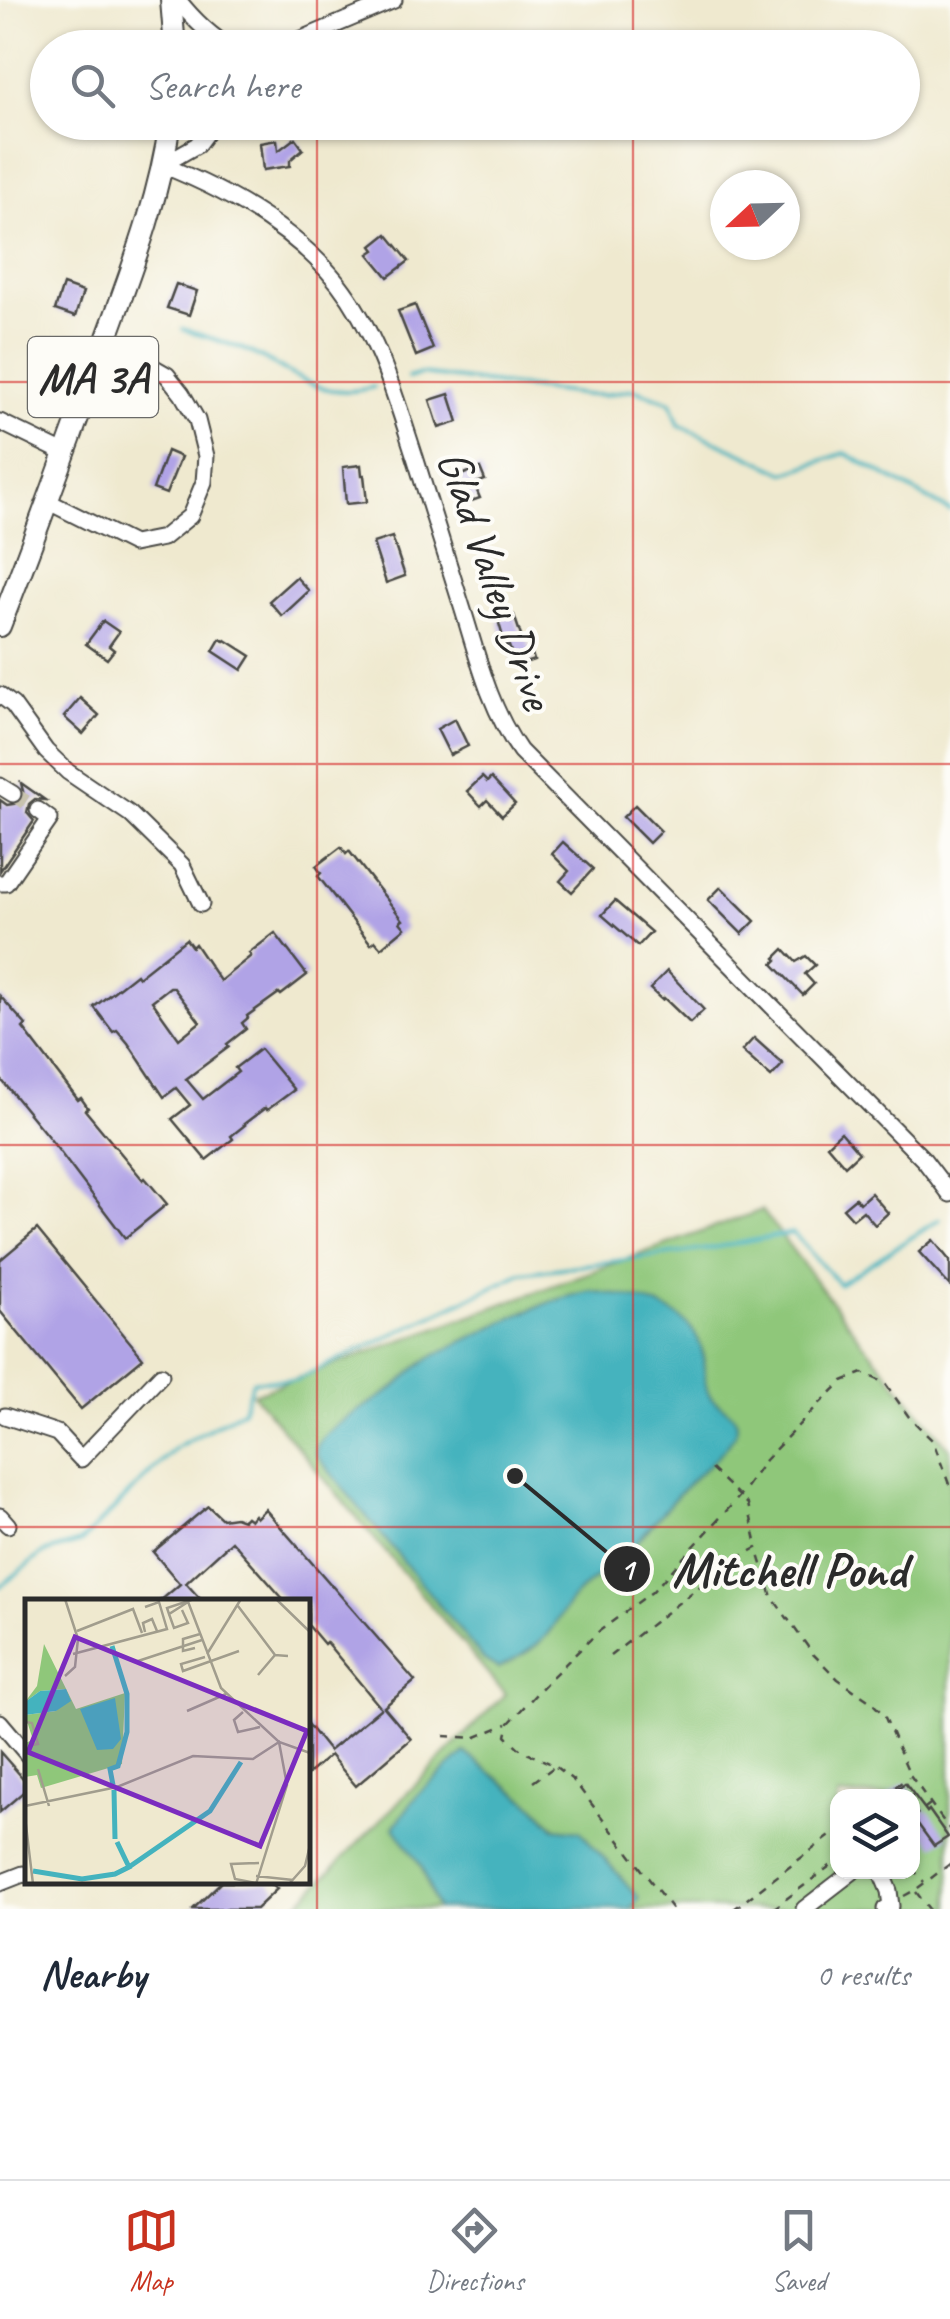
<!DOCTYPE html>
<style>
:root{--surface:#fff;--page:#f2f2f3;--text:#1f2937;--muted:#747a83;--line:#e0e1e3;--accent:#c8321e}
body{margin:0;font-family:Caveat,sans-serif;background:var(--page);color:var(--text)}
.controls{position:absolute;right:30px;bottom:30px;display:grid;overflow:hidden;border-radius:20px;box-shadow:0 2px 8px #0004}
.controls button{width:90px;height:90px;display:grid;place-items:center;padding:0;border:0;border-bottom:2px solid var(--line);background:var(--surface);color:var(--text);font:50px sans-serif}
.compass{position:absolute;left:710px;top:170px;width:90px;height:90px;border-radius:50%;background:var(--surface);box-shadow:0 2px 8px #0004;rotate:248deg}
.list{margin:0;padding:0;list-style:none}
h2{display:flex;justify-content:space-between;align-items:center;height:130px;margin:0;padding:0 40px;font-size:42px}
h2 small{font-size:32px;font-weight:400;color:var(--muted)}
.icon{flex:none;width:55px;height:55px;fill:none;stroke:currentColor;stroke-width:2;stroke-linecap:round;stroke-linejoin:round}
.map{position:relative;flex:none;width:950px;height:1909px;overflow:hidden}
.search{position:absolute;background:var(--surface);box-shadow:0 2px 8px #0004;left:30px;right:30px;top:30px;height:110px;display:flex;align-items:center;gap:25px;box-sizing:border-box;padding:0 35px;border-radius:55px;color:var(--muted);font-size:38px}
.sheet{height:270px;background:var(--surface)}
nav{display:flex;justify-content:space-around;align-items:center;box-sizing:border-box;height:140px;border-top:2px solid var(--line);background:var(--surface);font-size:28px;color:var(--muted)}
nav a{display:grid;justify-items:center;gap:5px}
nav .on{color:var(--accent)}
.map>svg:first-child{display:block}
</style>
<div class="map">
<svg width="950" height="1909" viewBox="0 0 950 1909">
<rect width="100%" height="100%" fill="#fdfcf7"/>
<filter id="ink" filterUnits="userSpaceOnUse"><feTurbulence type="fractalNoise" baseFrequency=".01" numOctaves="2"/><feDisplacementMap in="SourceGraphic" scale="20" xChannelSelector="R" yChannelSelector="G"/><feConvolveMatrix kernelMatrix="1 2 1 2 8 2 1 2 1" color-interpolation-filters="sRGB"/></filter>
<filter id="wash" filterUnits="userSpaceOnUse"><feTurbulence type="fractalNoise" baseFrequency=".0048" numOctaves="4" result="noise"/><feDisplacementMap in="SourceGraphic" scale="40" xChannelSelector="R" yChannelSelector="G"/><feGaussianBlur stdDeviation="2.25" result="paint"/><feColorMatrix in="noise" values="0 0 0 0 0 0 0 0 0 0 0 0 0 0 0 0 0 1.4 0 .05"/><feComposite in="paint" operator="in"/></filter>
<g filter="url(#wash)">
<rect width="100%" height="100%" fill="#efe9cf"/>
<path fill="#8fc77a" stroke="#5d7952" stroke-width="2.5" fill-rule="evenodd" d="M 762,1210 L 860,1339 L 950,1449 L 950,1909 L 630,1909 L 638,1898 L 556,1828 L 533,1805 L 465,1753 L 395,1827 L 422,1867 L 437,1909 L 293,1909 L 505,1694 L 253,1394 ZM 838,1796 L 912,1796 L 912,1872 L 838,1872 Z"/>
<g fill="#44b3be" stroke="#386f74" stroke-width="2.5">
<path d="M 592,1291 C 633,1297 694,1304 703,1355 C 705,1367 703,1380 708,1392 C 713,1406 736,1409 737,1425 C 737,1442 705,1467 694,1478 C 670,1501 651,1528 627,1552 C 611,1568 591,1580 575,1596 C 563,1609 555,1626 543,1639 C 530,1652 513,1660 498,1668 L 484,1660 L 321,1461 C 317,1455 315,1454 317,1447 C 323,1428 375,1402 391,1390 C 402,1383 410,1372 420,1365 C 437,1353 457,1344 476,1335 C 513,1317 551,1298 592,1291 Z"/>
<path d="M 465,1753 L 533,1805 L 555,1828 L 580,1831 L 639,1898 L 630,1909 L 437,1909 L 422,1867 L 394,1827 L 417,1795 Z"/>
</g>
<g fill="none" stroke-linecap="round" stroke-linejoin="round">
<g stroke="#44b3be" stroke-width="4">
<path d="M 183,329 C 205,337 229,343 250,352 C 295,373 320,402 374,387"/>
<path d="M 408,378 L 421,374 L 586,395 L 604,395 L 633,389 L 671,402 L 679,425 L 786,473 L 845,453 L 950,511"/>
<path d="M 0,1587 L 43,1553 L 81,1542 L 175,1448 L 243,1410 L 253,1381 L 296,1380 L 522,1273 L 702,1250 L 793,1233 L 839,1284 L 940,1219"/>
</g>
</g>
<g id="blocks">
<g fill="#b0a3e6" fill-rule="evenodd">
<path d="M 295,138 L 303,149 L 290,160 L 290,166 L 263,170 L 260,143 L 277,140 L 278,151 Z"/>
<path d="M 387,234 L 409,261 L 388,277 L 369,254 L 375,250 L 372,246 Z"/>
<path d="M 176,284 L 197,291 L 189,315 L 167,308 Z"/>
<path d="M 63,285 L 83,292 L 75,317 L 55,310 Z"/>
<path d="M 415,305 L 433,349 L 416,356 L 398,311 Z"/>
<path d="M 449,394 L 458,422 L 439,428 L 430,400 Z"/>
<path d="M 167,451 L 181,457 L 166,494 L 153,489 Z"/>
<path d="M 361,465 L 362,475 L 364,475 L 367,502 L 346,504 L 343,467 Z"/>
<path d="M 480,468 L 485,480 L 474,484 L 480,498 L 463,504 L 453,478 Z"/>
<path d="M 392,537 L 405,576 L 386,583 L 373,543 Z"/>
<path d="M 296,577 L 309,591 L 282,616 L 269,601 Z"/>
<path d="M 514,615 L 522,639 L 527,638 L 534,660 L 516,666 L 509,646 L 506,647 L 498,620 Z"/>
<path d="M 103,621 L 119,632 L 109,646 L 114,650 L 107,659 L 86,644 Z"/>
<path d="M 220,639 L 225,641 L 226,640 L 251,656 L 242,670 L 213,651 Z"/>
<path d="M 80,698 L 99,715 L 83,734 L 64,717 Z"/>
<path d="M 455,719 L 468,746 L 450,755 L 437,729 Z"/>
<path d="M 482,777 L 487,782 L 491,778 L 515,804 L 502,816 L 487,800 L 481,806 L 467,791 Z"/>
<path d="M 21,783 L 45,800 L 35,799 L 29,804 L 27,813 L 34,821 L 0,871 L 0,800 L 7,805 L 19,803 L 24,795 Z"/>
<path d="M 635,805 L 661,831 L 649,843 L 623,817 Z"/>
<path d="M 563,842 L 593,869 L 572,892 L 560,881 L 569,871 L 552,854 Z"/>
<path d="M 341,847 L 346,854 L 349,851 L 403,920 L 400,922 L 405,928 L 381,948 L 375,941 L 371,944 L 318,876 L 321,873 L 316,866 Z"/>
<path d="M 721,887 L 755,921 L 742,934 L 708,900 Z"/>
<path d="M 615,901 L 651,932 L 638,946 L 602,915 Z"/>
<path d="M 275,933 L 307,975 L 281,995 L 279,993 L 247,1016 L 248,1018 L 242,1023 L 246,1029 L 227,1044 L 229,1047 L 186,1079 L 203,1099 L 238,1072 L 235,1068 L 260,1049 L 294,1090 L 267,1110 L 265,1108 L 244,1124 L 245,1125 L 231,1136 L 233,1139 L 206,1160 L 172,1119 L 190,1105 L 176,1088 L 164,1097 L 128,1043 L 117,1030 L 113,1032 L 94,1007 L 136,974 L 138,977 L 186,939 L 192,947 L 195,944 L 220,981 L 251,956 L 249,953 ZM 170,987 L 173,987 L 200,1022 L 179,1039 L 152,1001 Z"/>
<path d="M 784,949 L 796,962 L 806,956 L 815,965 L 805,974 L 814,984 L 803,995 L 773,964 L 777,960 L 775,958 Z"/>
<path d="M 667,971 L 704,1010 L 690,1023 L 664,998 L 662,1000 L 650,989 Z"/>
<path d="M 0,996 L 26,1025 L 23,1028 L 78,1100 L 81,1098 L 88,1108 L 85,1110 L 143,1180 L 145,1178 L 167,1204 L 125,1238 L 50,1139 L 0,1078 Z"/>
<path d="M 754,1038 L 783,1064 L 771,1077 L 742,1051 Z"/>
<path d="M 841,1132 L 859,1153 L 845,1166 L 827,1145 Z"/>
<path d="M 871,1193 L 888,1213 L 875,1225 L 863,1211 L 853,1219 L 843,1208 L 855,1198 L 860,1203 Z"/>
<path d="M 37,1229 L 143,1358 L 81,1409 L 0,1311 L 0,1260 Z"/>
<path d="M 933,1240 L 950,1261 L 950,1286 L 919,1252 Z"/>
<path d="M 208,1506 L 222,1519 L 235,1517 L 243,1520 L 246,1517 L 250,1520 L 254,1515 L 256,1518 L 265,1509 L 415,1681 L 384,1707 L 411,1739 L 356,1786 L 330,1755 L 308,1774 L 308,1725 L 329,1751 L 381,1708 L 326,1642 L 324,1644 L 308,1625 L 308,1602 L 286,1602 L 232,1541 L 186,1583 L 203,1602 L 159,1602 L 180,1584 L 153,1552 Z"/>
<path d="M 0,1752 L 28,1784 L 28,1788 L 0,1812 Z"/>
<path d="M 905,1783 L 927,1812 L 929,1810 L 948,1837 L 934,1846 L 912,1816 L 912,1796 L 887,1796 Z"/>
<path d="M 221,1882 L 269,1882 L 277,1889 L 256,1909 L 193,1909 Z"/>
</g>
</g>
</g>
<g filter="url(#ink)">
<use href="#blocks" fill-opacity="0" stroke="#484844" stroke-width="2.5"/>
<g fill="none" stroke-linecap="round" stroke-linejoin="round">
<path stroke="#c8c3ae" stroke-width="15" stroke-dasharray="15 8" stroke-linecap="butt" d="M 13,794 L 38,810"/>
<defs>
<g id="minor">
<path d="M 178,0 C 193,19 210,36 231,48"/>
<path d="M 281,48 L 394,0"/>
<path d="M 162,165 C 228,191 293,227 338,283 C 378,334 395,396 415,457 C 431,508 447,559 463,610 C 478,658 490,709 520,751 L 924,1160 L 950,1194"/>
<path d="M 162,165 L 197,145 L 214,122"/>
<path d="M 0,422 L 66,454"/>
<path d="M 49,502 L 133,544 L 163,538 L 190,516 L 204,482 L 206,456 L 197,420 L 182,394 L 167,375 L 106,340"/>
<path d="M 0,695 L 13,705 L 46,751 L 68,772 L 130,814 L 182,865 L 201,904"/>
<path d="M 0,786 L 13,794"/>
<path d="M 0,883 L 6,883 L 50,819 L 38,810"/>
<path d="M 5,1416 L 57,1433 L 81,1459 L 161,1375"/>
<path d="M 0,1516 L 8,1525"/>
<path d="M 0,1722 L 28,1755"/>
<path d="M 881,1872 L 889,1891 L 891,1906 L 885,1909"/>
<path d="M 0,1883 L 23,1874 L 28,1875"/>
<path d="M 804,1909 L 852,1872"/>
</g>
<g id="major">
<path d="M 171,0 L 175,48"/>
<path d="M 0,626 C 36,535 69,443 102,351 C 129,276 159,202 170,122"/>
</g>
</defs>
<use href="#minor" stroke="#484844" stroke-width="19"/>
<use href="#major" stroke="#484844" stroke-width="24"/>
<g stroke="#484844" stroke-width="2.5" stroke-dasharray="8 8" stroke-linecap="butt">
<path d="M 711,1469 L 748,1504 L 757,1546"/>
<path d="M 610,1656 L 734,1560 L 757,1548 L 772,1597 L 813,1654 L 838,1679 L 871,1702 L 884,1715 L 910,1775 L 950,1830"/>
<path d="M 444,1736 L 474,1738 L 507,1724"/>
<path d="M 533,1782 L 554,1767"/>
<path d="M 882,1796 L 909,1777"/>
<path d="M 912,1818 L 930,1804"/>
<path d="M 912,1868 L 924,1882"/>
<path d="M 916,1892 L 929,1909"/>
<path d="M 904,1896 L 915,1890 L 950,1864"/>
<path d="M 672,1909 L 574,1781 L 552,1764 L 522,1751 L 506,1736 L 509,1723 L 551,1678 L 598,1632 L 652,1592 L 740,1496 L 765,1460 L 818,1405 L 843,1381 L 863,1373 L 885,1383 L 909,1417 L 933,1441 L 950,1487"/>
<path d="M 734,1909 L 838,1830"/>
<path d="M 773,1909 L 838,1860"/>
</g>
<use href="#minor" stroke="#fff" stroke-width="15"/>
<use href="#major" stroke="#fff" stroke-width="20"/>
</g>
</g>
<path fill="none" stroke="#d62828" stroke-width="2.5" stroke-opacity="0.55" d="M 317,0 L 317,48M 633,0 L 633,48M 317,122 L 317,1909M 633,122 L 633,1909M 0,382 L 950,382M 0,764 L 950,764M 0,1145 L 950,1145M 0,1527 L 950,1527"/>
<g text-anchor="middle" stroke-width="8" stroke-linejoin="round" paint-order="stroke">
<rect fill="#fdfcf7" stroke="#6a6a68" stroke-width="2.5" x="28" y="337" width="130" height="80" rx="8"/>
<g font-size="45" font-weight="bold" fill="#2b2b2b">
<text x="93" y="393">MA 3A</text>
</g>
<g font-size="48" fill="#2b2b2b" stroke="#fdfcf7">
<text transform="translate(497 579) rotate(71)" y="17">Glad Valley Drive</text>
</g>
</g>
<g transform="translate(25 1599)">
<rect width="285" height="285" fill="#efe9cf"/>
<path d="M 19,45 L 51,110 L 100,94 L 97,165 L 16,189 L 12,176 L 0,178 L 0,144 L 8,141 L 0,116 L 31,112 L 40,90 L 15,92 L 0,103 L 12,87 Z" fill="#8fc77a"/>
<path d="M 41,90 L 46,102 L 31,112 L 0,116 L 0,103 L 15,92 ZM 90,99 L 96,140 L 88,150 L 72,151 L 55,110 Z" fill="#44b3be"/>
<path fill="none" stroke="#44b3be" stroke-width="5" d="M 87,47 L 102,95 L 102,133 L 93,167 L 85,170 L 88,186M 89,191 L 90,240M 104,268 L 185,212 L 216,163M 8,272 L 57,280 L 90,275 L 104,268 L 92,243"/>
<path fill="none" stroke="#a19d8d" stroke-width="2.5" d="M 162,0 L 196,89 L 254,143 L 285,154M 251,0 L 285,33M 163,3 L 144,15 L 142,9 L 169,0M 213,7 L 250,56M 144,15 L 149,29 L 163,24 L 157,11M 52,32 L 108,10 L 117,34M 120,33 L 118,24 L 127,20 L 132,32M 170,49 L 158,52 L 158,40 L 175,35M 48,55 L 142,30 L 134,3 L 120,8M 182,55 L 216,0M 180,58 L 156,65 L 158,72 L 214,52M 110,63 L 177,41M 233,76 L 250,56 L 263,57M 40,77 L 50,68 L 53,40 L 40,0M 162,112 L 201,95M 218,113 L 209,121 L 213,133 L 235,128M 1,123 L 7,124 L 13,145 L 7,146M 13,170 L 24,207M 0,207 L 92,188 L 168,157 L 228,160 L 254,143 L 262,186 L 231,285M 0,218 L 8,285M 231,277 L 268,281M 231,284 L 210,280 L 206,265 L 234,264M 264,285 L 280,267 L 285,246"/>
<path fill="#7b2cbf" fill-opacity="0.15" stroke="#7b2cbf" stroke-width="5" d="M 50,38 L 282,132 L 235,247 L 3,153 Z"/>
<rect width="285" height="285" fill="none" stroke="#2b2b2b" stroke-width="5"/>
</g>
<path fill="none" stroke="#2b2b2b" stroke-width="4" d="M515 1476L627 1569"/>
<g fill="#2b2b2b" stroke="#fdfcf7" stroke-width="4">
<circle cx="515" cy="1476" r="10"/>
<circle cx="627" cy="1569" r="25"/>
</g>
<g font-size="30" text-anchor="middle" font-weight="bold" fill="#fff">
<text x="627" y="1579">1</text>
</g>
<g font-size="50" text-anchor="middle" font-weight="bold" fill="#2b2b2b" stroke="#fdfcf7" stroke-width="8" stroke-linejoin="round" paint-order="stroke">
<text x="789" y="1586">Mitchell Pond</text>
</g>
</svg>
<div class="controls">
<button><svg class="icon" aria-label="layers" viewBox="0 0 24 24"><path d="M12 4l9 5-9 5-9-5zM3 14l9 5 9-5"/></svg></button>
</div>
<svg class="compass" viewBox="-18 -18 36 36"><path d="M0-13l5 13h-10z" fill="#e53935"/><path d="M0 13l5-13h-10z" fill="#747a83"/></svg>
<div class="search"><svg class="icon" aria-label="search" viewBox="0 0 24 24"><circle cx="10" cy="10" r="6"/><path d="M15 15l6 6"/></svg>Search here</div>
</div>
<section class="sheet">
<h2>Nearby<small>0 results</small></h2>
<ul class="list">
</ul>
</section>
<nav>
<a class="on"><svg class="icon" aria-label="map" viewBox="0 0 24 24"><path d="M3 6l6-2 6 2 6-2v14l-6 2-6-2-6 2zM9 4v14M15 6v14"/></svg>Map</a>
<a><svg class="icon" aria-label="directions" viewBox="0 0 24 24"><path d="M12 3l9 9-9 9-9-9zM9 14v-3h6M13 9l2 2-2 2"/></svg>Directions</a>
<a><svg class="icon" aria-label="saved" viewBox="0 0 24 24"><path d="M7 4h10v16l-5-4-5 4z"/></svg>Saved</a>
</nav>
